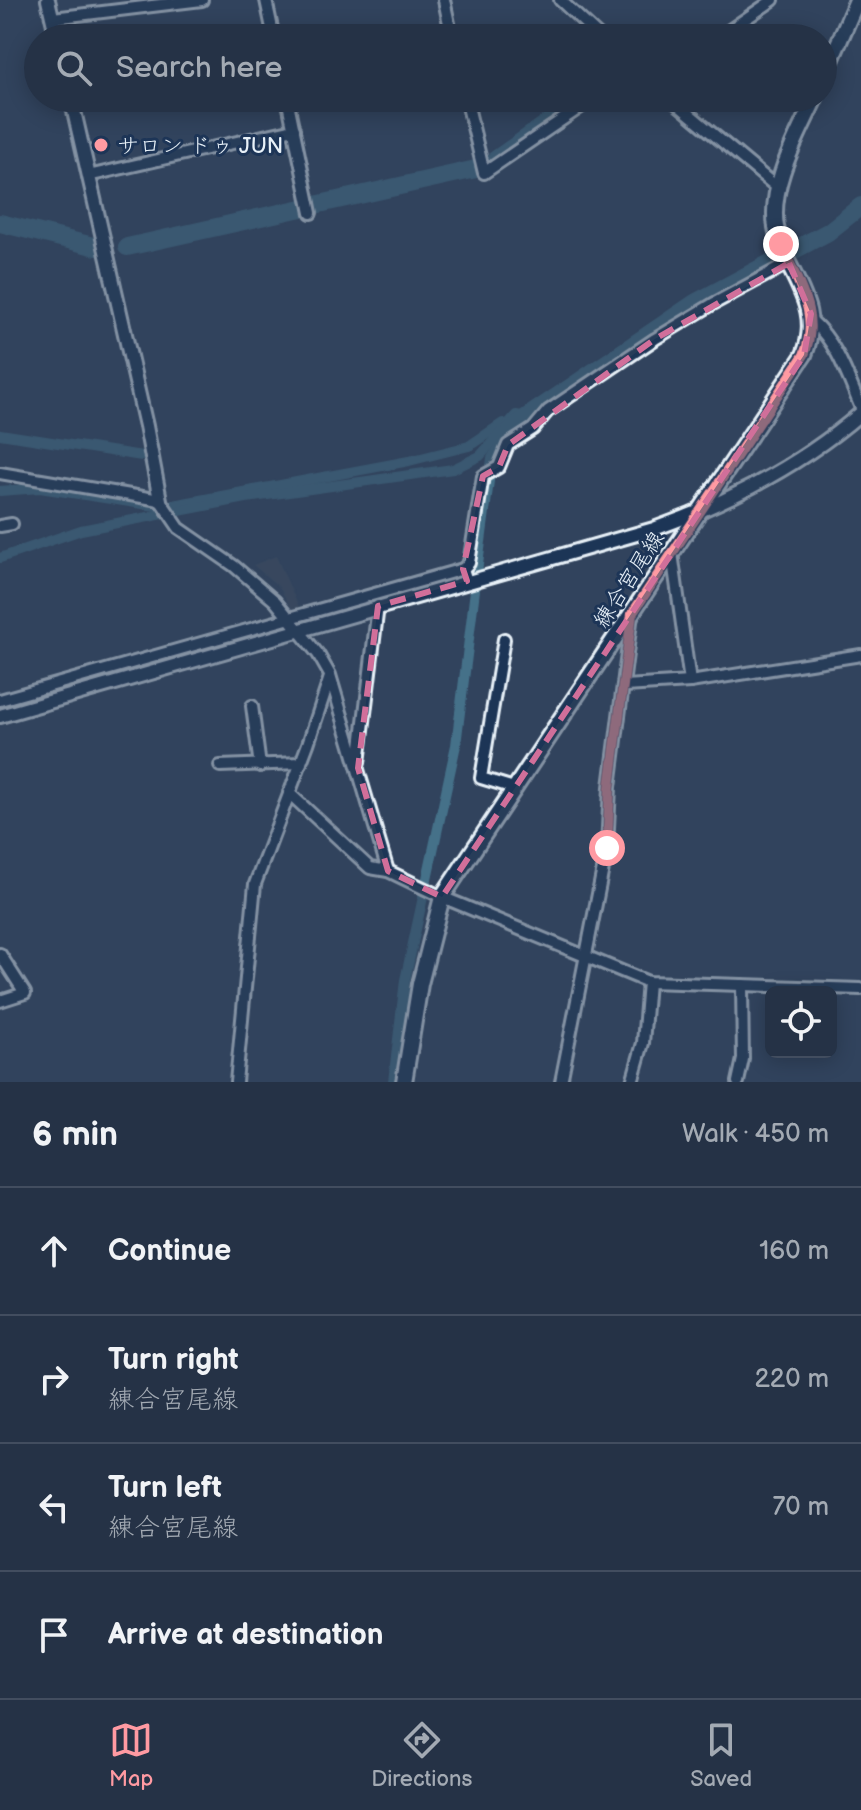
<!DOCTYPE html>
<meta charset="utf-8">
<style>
:root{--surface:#253246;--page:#2d3a4d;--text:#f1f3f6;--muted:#a3aab3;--line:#424d5f;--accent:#ff9aa2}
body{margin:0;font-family:"Balsamiq Sans","Klee One",sans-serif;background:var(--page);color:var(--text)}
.controls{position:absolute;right:24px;bottom:24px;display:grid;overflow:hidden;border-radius:12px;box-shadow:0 4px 20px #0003}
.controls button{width:72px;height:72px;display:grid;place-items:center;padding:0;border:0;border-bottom:2px solid var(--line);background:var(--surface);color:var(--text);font:40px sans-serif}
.stop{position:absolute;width:24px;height:24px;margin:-18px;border:6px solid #ff9aa2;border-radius:50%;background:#fff}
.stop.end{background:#ff9aa2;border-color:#fff;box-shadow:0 2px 8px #0008}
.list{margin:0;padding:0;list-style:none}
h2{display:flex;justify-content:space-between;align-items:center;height:104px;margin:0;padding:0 32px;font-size:34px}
h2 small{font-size:26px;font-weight:400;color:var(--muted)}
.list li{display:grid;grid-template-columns:52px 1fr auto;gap:24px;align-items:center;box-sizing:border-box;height:128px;padding:0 32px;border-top:2px solid var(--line)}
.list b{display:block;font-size:30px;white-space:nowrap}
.list p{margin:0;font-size:26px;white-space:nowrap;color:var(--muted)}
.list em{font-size:26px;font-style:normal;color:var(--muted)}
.icon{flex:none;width:44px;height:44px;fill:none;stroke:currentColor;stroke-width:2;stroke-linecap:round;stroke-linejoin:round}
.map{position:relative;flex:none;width:861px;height:1082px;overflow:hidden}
.search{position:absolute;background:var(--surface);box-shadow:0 4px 20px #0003;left:24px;right:24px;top:24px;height:88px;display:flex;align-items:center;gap:20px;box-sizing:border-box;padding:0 28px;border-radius:44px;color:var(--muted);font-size:30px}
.sheet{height:616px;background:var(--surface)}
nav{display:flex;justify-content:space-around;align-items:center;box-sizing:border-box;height:112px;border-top:2px solid var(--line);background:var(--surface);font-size:22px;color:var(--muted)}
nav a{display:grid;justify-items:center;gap:4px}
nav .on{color:var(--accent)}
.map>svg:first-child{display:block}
</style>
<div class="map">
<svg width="861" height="1082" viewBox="0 0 861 1082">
<rect width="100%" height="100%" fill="#31435d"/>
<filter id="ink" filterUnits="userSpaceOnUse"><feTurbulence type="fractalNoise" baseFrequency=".0125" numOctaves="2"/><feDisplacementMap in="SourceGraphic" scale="16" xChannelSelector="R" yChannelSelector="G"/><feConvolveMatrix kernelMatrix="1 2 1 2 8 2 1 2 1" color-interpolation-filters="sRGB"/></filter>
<g filter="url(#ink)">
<path fill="#3f4d61" d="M 276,556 L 300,609 L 293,611 L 279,587 L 253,565 Z"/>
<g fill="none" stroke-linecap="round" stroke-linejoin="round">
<g stroke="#457189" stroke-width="10">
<path d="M 0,434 L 142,456"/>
<path d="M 0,491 L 40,488 L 162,507 L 409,461 L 469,446 L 503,423"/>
<path d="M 0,558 L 81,530 L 246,498 L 453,469 L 480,456 L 516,415 L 527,417"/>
<path d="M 477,572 L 492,458 L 511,430"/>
<path d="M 0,706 L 246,636"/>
<path d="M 393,1082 L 405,980 L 456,745 L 475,590"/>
</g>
<g stroke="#457189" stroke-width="18">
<path d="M 0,223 L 97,247"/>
<path d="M 127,247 L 485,167 L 583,98"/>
<path d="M 511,430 L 527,417 L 695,303 L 828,232 L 861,206"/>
</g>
<defs>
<g id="minor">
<path d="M 266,0 L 274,38"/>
<path d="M 444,0 L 452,38"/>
<path d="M 560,0 L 601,38"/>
<path d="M 53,18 L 202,0"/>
<path d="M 429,38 L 451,32"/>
<path d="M 718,38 L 773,0"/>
<path d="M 287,98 L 311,213"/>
<path d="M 466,98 L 484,173 L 594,98"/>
<path d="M 670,98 L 779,189"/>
<path d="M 88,176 L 294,129"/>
<path d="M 812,321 C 838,344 848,378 861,408"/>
<path d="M 0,473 L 160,500 L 179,528 L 234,566 L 275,601 L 318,654 L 330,675 L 388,871"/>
<path d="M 0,526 L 12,524"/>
<path d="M 672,553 L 690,682"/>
<path d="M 463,569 L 469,563 L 483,476 L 499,467 L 508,445 L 533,429 L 548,411 L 655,339 L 713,304 L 789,263"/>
<path d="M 504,639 L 481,778 L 514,788"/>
<path d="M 625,686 L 690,682 L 861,655"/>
<path d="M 0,700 L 463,569 L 467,581"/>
<path d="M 252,706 L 260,766"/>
<path d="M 359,763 L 378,606"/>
<path d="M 220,766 L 301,763"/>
<path d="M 289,793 L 370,868 L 388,871 L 442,897 L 648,982 L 861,989"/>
<path d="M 0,954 L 25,993 L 0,1001"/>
<path d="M 236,1082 L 255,884 L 308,744 L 330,677"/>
<path d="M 561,1082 L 607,848 L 610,787 L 632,614"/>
<path d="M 632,1082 L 643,1043 L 648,982"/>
<path d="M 738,1082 L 743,1059 L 742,985"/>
</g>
<g id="tertiary">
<path d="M 48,0 L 57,38"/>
<path d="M 71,98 L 146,426 L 160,500"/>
<path d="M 0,716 L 654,529 C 729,502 801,465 861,413"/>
</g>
<g id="secondary">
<path d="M 823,79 L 857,0"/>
<path d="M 404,1082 L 420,984 L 442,897 L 804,355 C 825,303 784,275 776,227 C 769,184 798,136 815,98"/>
</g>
</defs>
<use href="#minor" stroke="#e8f1f8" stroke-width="16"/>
<use href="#tertiary" stroke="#e8f1f8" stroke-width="18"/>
<use href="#secondary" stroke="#e8f1f8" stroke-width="20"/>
<use href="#minor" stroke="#1d3557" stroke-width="10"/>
<use href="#tertiary" stroke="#1d3557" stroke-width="12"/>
<use href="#secondary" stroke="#1d3557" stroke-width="14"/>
</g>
</g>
<g fill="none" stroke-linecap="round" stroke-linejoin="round" filter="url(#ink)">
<path stroke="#ff9aa2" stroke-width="10" d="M 607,848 L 610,787 L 632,614 L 804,355 C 821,314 797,282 781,244"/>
</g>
<path d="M0 0H861V1082H0ZM 789,263 L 811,314 L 804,355 L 442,897 L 388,871 L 358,768 L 378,606 L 467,581 L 463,569 L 483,476 L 499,467 L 508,445 L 655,339 Z" fill="#31435d" fill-opacity=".55" fill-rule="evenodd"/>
<path fill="none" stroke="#d16f9a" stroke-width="6" stroke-dasharray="16 10" stroke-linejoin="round" d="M 789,263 L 811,314 L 804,355 L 442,897 L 388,871 L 358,768 L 378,606 L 467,581 L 463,569 L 483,476 L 499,467 L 508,445 L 655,339 Z"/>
<circle fill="#ff9aa2" stroke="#1d3557" stroke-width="3" cx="101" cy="145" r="8"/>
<g text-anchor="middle" stroke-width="6" stroke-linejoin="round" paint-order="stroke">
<g font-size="22" fill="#e8f1f8" stroke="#1d3557" text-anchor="start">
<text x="117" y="153">サロン ドゥ JUN</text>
</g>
<g font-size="22" fill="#e8f1f8" stroke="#1d3557">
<text transform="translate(628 579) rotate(-57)" y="8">練合宮尾線</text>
</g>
</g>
</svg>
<div class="controls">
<button><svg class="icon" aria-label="locate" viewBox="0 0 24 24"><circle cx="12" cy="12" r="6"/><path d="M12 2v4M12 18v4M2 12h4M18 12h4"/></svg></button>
</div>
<div class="stop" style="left:607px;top:848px"></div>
<div class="stop end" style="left:781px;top:244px"></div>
<div class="search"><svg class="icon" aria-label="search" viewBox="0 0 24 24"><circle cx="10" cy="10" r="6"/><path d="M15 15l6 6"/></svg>Search here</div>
</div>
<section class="sheet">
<h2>6 min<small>Walk · 450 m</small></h2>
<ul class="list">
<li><svg class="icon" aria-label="ahead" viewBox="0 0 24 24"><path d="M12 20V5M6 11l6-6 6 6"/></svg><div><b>Continue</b></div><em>160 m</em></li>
<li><svg class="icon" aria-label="right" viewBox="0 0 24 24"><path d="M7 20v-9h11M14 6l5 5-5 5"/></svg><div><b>Turn right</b><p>練合宮尾線</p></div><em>220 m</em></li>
<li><svg class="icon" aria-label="left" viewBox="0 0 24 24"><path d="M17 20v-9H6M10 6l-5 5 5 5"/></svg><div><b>Turn left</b><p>練合宮尾線</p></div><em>70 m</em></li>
<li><svg class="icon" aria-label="arrive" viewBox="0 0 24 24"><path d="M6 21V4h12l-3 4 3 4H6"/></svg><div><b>Arrive at destination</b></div></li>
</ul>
</section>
<nav>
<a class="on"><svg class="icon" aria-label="map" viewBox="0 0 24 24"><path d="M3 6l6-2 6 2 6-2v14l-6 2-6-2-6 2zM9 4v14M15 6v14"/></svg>Map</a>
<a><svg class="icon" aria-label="directions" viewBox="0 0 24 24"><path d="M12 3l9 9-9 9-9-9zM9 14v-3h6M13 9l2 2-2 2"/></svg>Directions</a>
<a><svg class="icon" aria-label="saved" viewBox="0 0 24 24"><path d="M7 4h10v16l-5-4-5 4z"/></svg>Saved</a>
</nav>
